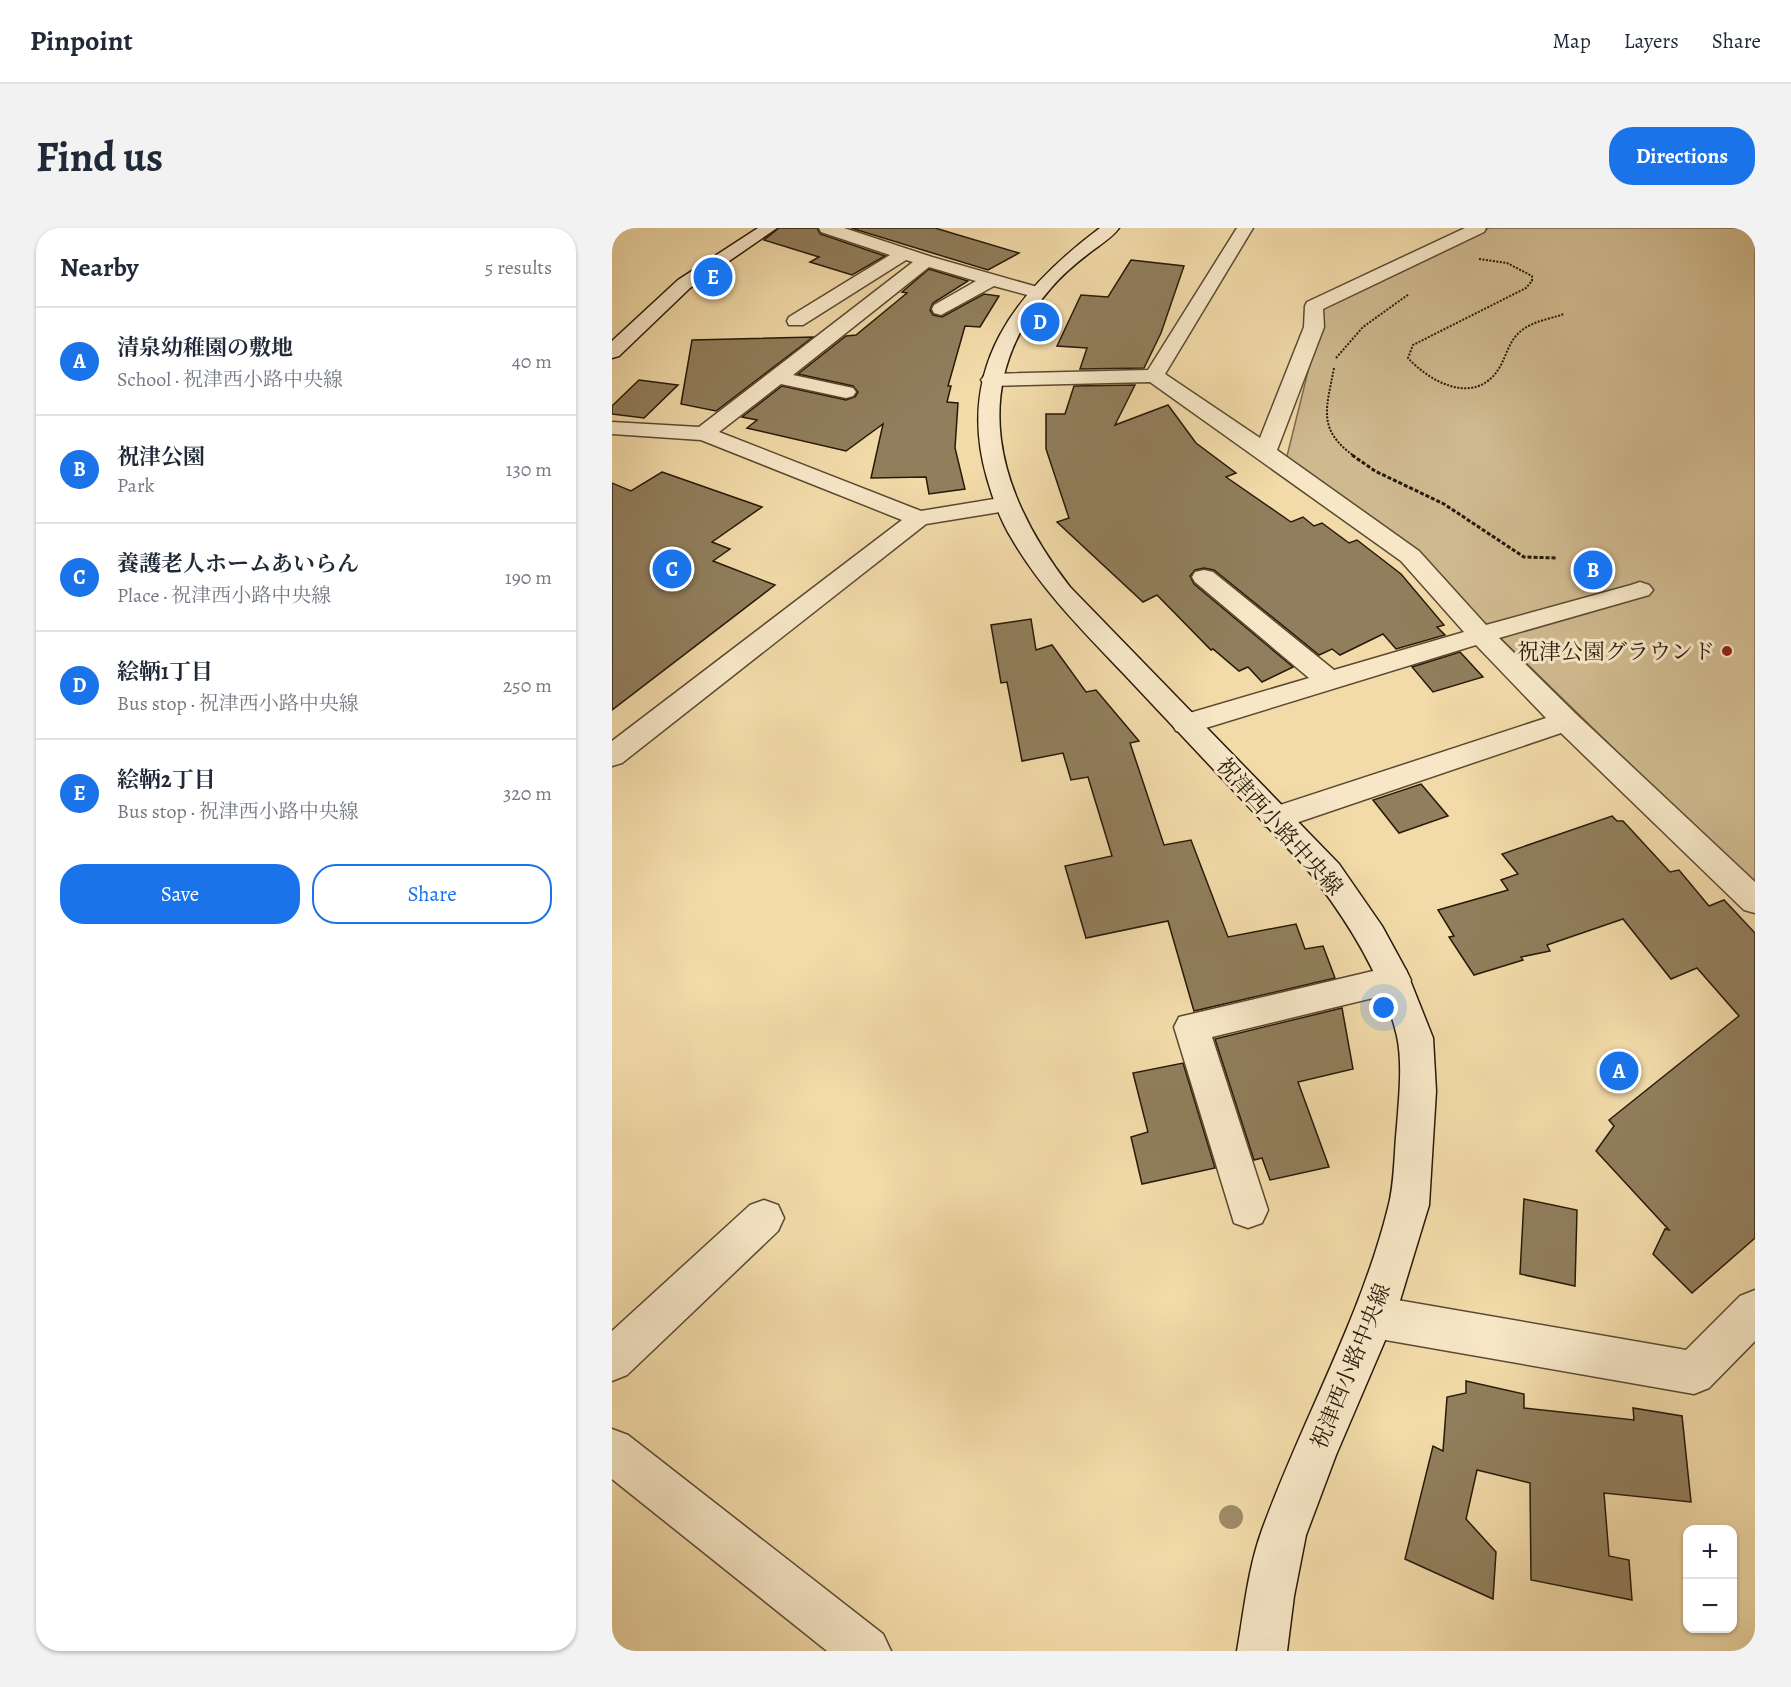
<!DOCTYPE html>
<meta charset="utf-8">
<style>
:root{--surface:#fff;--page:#f2f2f3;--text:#1f2937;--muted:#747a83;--line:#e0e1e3;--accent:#1a73e8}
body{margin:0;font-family:Alegreya,"Noto Serif JP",serif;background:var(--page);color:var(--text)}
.controls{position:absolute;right:18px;bottom:18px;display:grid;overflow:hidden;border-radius:12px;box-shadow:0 2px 4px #0004}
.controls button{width:54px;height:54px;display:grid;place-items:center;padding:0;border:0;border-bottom:2px solid var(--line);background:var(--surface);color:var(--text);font:30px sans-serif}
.you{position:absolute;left:772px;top:780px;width:21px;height:21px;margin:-15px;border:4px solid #fff;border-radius:50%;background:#1a73e8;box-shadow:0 0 0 9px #1a73e833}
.badge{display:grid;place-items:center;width:39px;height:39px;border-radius:50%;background:var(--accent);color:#fff;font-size:20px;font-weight:700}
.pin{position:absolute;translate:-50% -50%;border:3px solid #fff;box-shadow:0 2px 6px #0006}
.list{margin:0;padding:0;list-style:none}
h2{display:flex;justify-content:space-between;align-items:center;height:78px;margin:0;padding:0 24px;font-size:26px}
h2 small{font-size:20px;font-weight:400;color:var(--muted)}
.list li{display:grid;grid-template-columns:39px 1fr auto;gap:18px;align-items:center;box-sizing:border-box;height:108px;padding:0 24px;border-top:2px solid var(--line)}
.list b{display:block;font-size:22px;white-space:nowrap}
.list p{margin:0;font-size:20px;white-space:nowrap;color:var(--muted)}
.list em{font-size:20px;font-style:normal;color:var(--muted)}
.actions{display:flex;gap:12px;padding:18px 24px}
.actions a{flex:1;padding:14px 0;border:2px solid var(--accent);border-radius:24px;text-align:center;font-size:21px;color:var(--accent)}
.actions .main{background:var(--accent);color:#fff}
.map{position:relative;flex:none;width:1143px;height:1423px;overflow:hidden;border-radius:24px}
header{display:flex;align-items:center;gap:36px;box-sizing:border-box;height:84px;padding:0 30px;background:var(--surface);border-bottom:2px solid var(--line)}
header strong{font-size:28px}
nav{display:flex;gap:33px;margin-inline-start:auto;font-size:21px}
.intro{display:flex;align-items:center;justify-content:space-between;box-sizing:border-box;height:144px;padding:0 36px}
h1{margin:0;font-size:42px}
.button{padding:15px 27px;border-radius:24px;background:var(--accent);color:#fff;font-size:21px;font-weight:700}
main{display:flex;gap:36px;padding:0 36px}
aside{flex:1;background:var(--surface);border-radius:24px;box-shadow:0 2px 4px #0004}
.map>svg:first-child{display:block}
</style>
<header>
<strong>Pinpoint</strong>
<nav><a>Map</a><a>Layers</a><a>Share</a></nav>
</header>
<div class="intro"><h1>Find us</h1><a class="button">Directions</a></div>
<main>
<aside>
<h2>Nearby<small>5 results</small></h2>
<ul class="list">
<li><span class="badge">A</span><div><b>清泉幼稚園の敷地</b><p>School · 祝津西小路中央線</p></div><em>40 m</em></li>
<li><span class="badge">B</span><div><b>祝津公園</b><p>Park</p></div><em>130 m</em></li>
<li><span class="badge">C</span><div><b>養護老人ホームあいらん</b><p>Place · 祝津西小路中央線</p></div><em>190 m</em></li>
<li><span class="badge">D</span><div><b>絵鞆1丁目</b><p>Bus stop · 祝津西小路中央線</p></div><em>250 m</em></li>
<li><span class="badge">E</span><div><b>絵鞆2丁目</b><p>Bus stop · 祝津西小路中央線</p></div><em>320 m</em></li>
</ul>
<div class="actions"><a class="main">Save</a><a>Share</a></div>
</aside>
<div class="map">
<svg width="1143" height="1423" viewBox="0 0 1143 1423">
<rect width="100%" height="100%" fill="#f2daa9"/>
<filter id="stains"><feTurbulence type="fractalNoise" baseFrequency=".00333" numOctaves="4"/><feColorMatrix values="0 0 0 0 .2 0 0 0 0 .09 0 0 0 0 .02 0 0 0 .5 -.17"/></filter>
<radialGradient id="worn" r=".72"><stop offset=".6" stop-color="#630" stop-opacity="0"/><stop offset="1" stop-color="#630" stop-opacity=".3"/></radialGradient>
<path fill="#cfb98e" stroke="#7b6a4c" stroke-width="1.5" d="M 877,0 L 1143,0 L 1143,658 L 840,363 L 674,232 L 712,79 Z"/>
<g fill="#917e5c" stroke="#271a09" stroke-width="1.5">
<path d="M 167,0 L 205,0 L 208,6 L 273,28 L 240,47 L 198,34 L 207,29 L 152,12 Z"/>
<path d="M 239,0 L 323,0 L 407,25 L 376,42 Z"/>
<path d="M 519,32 L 572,38 L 549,105 L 532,140 L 468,141 L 475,120 L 445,118 L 469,67 L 496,69 Z"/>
<path d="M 317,41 L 356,53 L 321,75 L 318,82 L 321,87 L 330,89 L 372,66 L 387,68 L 368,99 L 353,98 L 336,158 L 339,158 L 335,174 L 346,175 L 343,220 L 353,261 L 317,266 L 314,249 L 259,250 L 271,196 L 234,223 L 135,200 L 145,192 L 130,189 L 170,158 L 234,172 L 243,169 L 246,164 L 241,158 L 186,146 L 234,108 L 244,107 L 295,65 L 290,64 Z"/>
<path d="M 201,109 L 104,183 L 69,176 L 80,112 Z"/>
<path d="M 27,152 L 66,157 L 32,190 L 0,186 L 0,178 Z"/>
<path d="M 523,157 L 503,197 L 556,177 L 584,215 L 624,245 L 614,249 L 679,294 L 691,289 L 702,298 L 710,295 L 737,315 L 745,312 L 789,346 L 832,397 L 825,399 L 833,407 L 784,421 L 771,406 L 728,427 L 720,421 L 707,427 L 602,342 L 592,340 L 583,342 L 578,348 L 582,356 L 681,439 L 650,454 L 636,439 L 627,443 L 601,421 L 599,422 L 545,367 L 531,374 L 445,294 L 457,290 L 434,221 L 434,186 L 453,186 L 462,158 Z"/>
<path d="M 50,244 L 150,279 L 100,314 L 118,321 L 101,333 L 163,357 L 0,482 L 0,255 L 19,263 Z"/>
<path d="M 419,391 L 424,422 L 440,417 L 474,464 L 484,462 L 527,513 L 518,515 L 552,617 L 579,612 L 616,709 L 684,696 L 693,721 L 711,718 L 723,750 L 582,783 L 556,693 L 474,710 L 453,638 L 500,628 L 476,549 L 459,552 L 451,525 L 410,533 L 395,454 L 389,455 L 379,397 Z"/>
<path d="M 848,424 L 871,449 L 821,464 L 800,439 Z"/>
<path d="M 809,556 L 836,588 L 787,605 L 761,572 Z"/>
<path d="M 1000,588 L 1005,593 L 1011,593 L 1058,644 L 1067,642 L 1097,678 L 1112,672 L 1143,705 L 1143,1010 L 1080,1065 L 1041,1026 L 1053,1001 L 1057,1002 L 984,923 L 1002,898 L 997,892 L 1127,788 L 1085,740 L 1059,751 L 1011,691 L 935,717 L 938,723 L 909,729 L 911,732 L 862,747 L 837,709 L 842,708 L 826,682 L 896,662 L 889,652 L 906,646 L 890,626 Z"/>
<path d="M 730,780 L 741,841 L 686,854 L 717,939 L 658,952 L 650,930 L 642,932 L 603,811 Z"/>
<path d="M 571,835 L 603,940 L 530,956 L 519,909 L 536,904 L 521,845 Z"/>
<path d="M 912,971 L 965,982 L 963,1058 L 908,1046 Z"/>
<path d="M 854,1153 L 912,1166 L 912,1180 L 1022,1192 L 1021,1180 L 1070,1188 L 1079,1274 L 992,1265 L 997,1328 L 1017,1332 L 1020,1372 L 919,1352 L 918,1255 L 865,1242 L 854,1291 L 884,1324 L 881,1371 L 793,1331 L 821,1218 L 831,1223 L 835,1169 L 854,1165 Z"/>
</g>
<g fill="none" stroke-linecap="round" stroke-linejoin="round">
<defs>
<g id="street">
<path d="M 207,0 L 232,0 L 320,29 L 429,60 L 432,64 L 429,68 L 423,69 L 382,58 L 329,87 L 322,85 L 320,81 L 322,77 L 364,53 L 317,39 L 181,147 L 241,160 L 244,164 L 241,168 L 234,170 L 169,156 L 107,204 L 309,283 L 394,269 L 402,271 L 406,276 L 402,281 L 394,283 L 314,296 L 10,535 L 0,538 L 0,513 L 290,292 L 89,212 L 0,206 L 0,194 L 87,199 L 301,34 L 294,32 L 191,97 L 177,97 L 175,93 L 177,89 L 278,27 L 209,4 Z"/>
<path d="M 625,0 L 641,0 L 553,146 L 648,210 L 692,99 L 693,78 L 695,74 L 853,0 L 874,0 L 872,4 L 711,81 L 712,99 L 665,222 L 807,323 L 874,397 L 1019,357 L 1028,354 L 1037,357 L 1041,362 L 1037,367 L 887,410 L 964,486 L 1143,654 L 1143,685 L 1132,682 L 949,505 L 675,598 L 664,601 L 653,598 L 649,590 L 653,582 L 934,490 L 864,417 L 584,503 L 574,505 L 564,503 L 560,496 L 564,489 L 697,450 L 583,354 L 580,349 L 583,344 L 592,342 L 601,344 L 722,442 L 852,404 L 789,333 L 538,154 L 379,158 L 372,156 L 369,152 L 372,148 L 379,146 L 536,142 Z"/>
<path d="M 782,738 L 794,742 L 799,752 L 794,762 L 600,809 L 656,982 L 650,995 L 636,1000 L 622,995 L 562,799 L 567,789 Z"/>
<path d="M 152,972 L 166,977 L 172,990 L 166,1003 L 15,1147 L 0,1153 L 0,1103 L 138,977 Z"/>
<path d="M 1143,1062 L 1143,1113 L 1097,1160 L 1082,1166 L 762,1110 L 747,1104 L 741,1089 L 747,1074 L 762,1068 L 1074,1122 L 1128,1068 Z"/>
<path d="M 0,1201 L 16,1207 L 271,1406 L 279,1423 L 215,1423 L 0,1251 Z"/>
</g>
<g id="secondary">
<path d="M 146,0 L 165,0 L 78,60 L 7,128 L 0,130 L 0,113 L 66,52 Z"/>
<path d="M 488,0 L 507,0 C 500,10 486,18 476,26 C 463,36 449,48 439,60 C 353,158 385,265 458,359 L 727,636 L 770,698 L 794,742 L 821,810 L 824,863 L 817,977 L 783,1089 L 724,1227 L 694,1307 L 682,1368 L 675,1423 L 625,1423 C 632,1383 636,1340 650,1302 C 689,1194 748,1092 776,980 C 783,955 782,925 785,898 C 787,870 791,836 785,808 C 772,753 740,700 706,655 C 690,633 669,614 651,594 C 604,544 557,494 510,444 C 470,402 429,361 400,311 C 388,292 381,271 375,250 C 343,139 404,63 488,0 Z"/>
</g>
</defs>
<use href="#street" stroke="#5a4a31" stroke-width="3"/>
<use href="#secondary" stroke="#271a09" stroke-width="3"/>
<g stroke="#271a09" stroke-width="2" stroke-dasharray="2 1.5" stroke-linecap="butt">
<path d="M 867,31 L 895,35 L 920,48 L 920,53 L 914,60 L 801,117 L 796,130 C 817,153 858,176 883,146 C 894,133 895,114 909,103 C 921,93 938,91 952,86"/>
<path d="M 724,130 L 751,99 L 797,66"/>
<path d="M 722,140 C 715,179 704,201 742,228"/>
</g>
<path stroke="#271a09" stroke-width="3" stroke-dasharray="4 2" stroke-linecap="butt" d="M 740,227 L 763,243 L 832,276 L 912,329 L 945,330"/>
<use href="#street" fill="#f7e7c7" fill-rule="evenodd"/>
<use href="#secondary" fill="#f7e7c7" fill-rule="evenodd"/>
</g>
<circle fill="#9e8b67" cx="619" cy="1289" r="12"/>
<circle fill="#8f2418" stroke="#f7e7c7" stroke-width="2" cx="1115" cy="423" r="6"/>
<g text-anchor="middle" stroke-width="6" stroke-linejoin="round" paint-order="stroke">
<g font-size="22" fill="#271a09" stroke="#f7e7c7" text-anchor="end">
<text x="1103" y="431">祝津公園グラウンド</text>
</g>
<g font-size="22" fill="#271a09" stroke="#f7e7c7">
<text transform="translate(668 598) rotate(48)" y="8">祝津西小路中央線</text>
<text transform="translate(738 1138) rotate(-68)" y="8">祝津西小路中央線</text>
</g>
</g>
<rect width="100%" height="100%" filter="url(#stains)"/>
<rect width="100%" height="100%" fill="url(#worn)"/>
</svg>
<div class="controls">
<button>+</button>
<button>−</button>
</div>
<div class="you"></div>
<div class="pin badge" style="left:1007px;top:843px">A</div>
<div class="pin badge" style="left:981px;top:342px">B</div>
<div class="pin badge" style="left:60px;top:341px">C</div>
<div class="pin badge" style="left:428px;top:94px">D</div>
<div class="pin badge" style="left:101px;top:49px">E</div>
</div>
</main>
